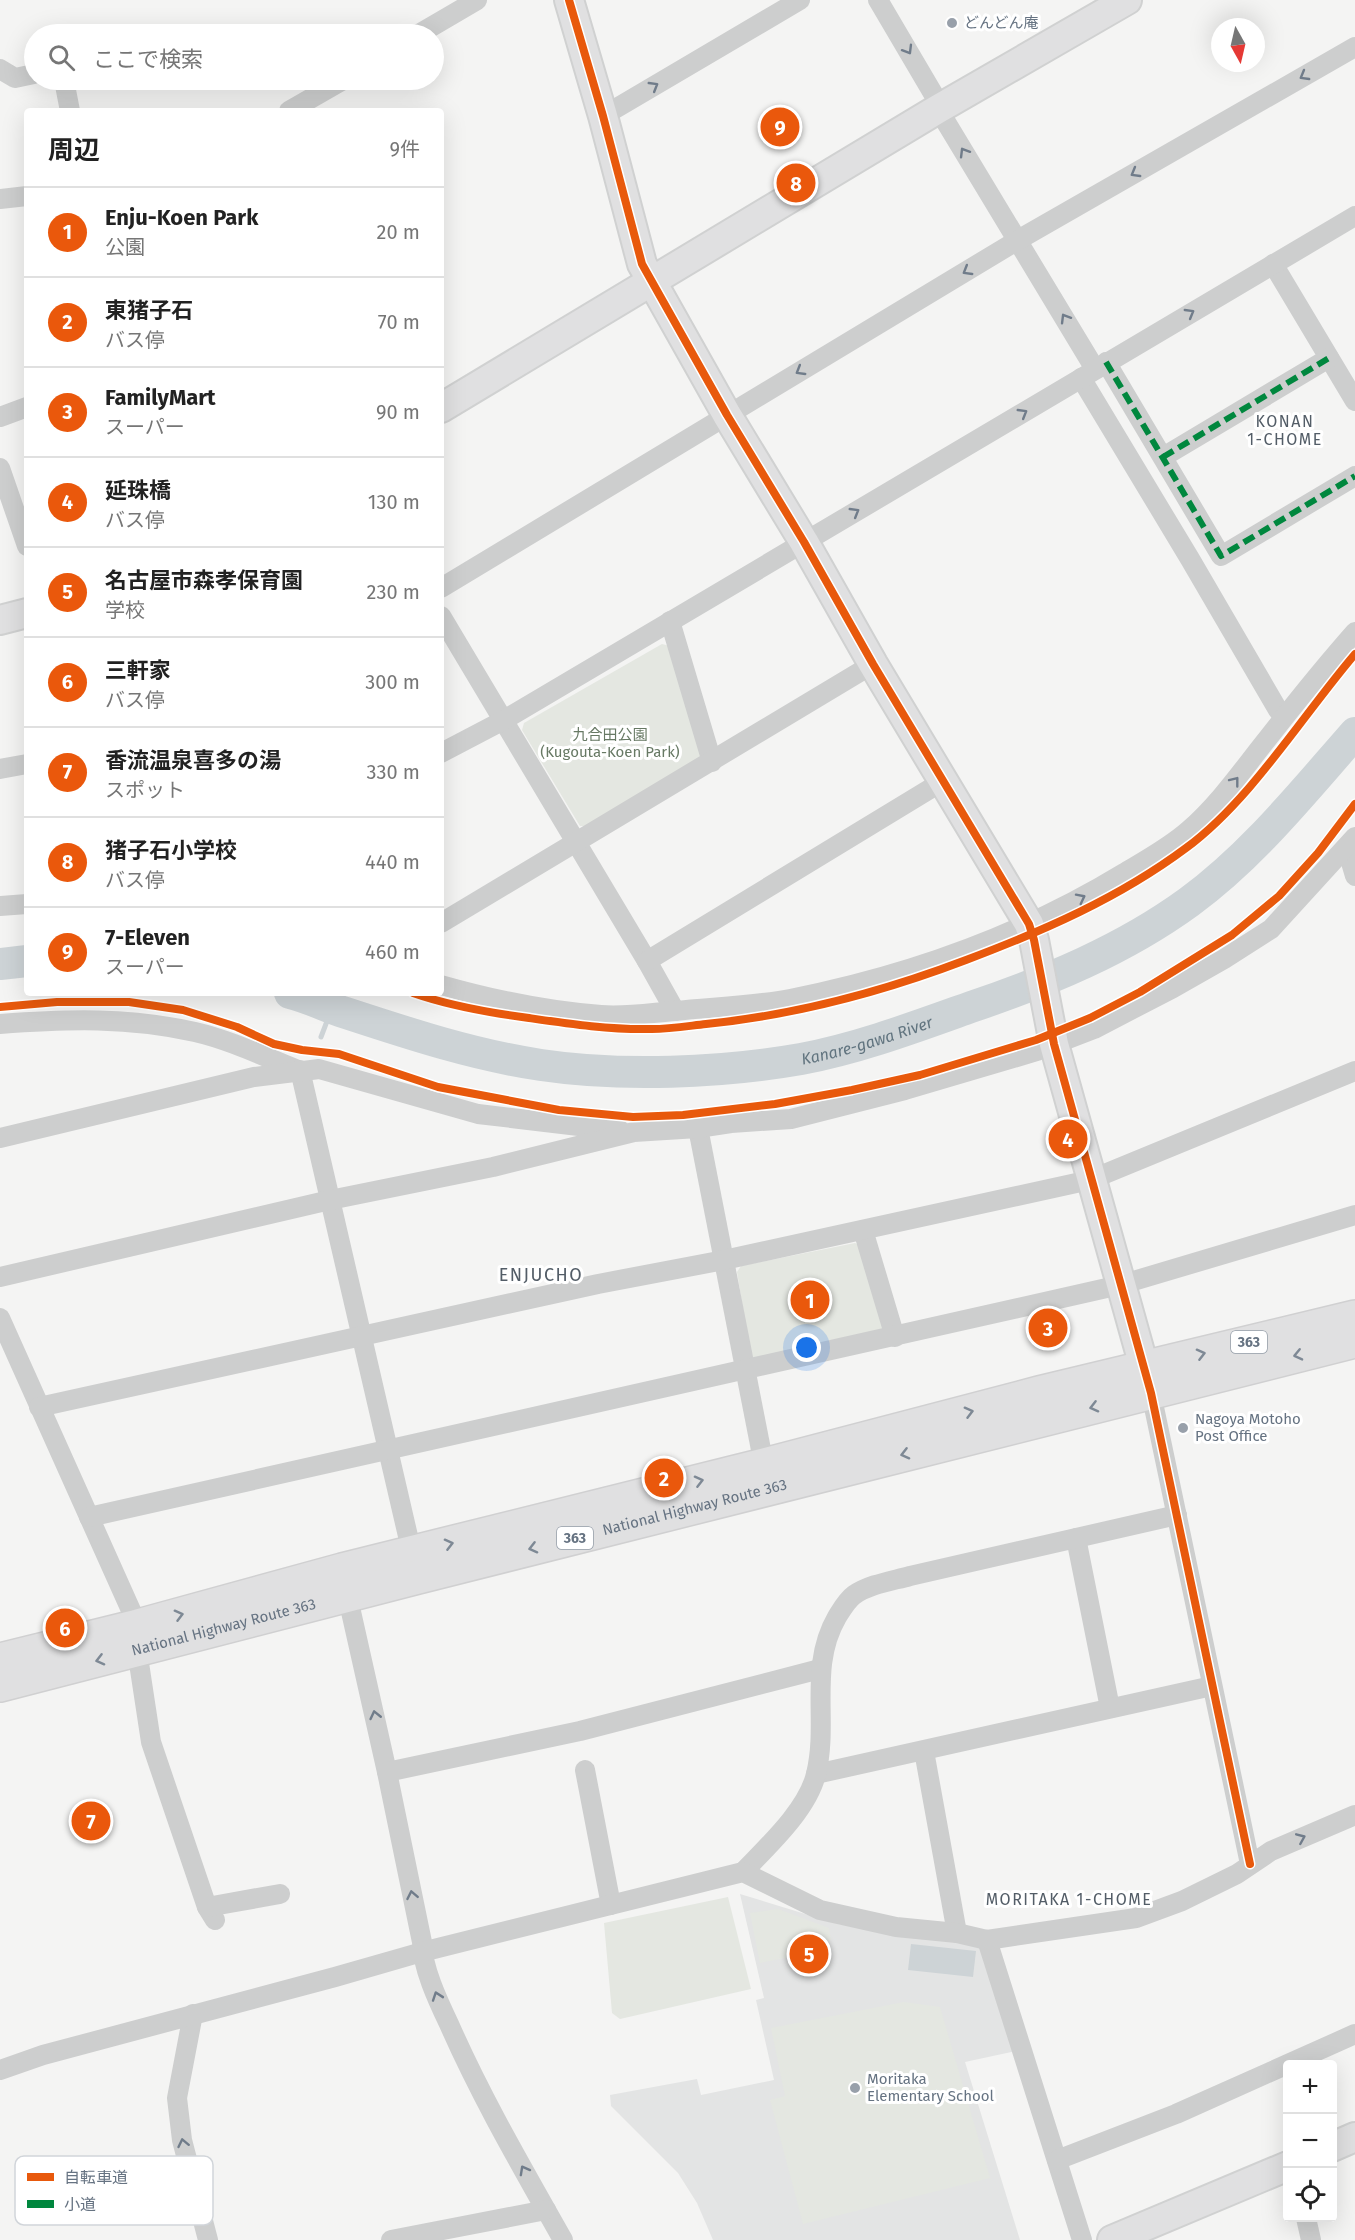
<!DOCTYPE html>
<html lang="ja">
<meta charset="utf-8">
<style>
:root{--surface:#fff;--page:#f6f6f6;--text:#222;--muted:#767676;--line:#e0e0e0;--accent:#ea580c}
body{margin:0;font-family:"Fira Sans","Noto Sans JP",sans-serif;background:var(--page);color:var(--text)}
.controls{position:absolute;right:18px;bottom:18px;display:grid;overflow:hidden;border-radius:6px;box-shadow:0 6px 24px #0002}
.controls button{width:54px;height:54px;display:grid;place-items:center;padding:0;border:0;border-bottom:2px solid var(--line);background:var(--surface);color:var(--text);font:30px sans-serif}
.compass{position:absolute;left:1211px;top:18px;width:54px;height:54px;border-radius:50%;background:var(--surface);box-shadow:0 6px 24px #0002;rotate:172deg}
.you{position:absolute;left:807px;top:1348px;width:21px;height:21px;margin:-15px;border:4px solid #fff;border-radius:50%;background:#1a73e8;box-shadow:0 0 0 9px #1a73e833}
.badge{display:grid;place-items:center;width:39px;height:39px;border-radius:50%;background:var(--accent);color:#fff;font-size:20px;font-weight:700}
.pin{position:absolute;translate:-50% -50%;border:3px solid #fff;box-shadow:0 2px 6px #0006}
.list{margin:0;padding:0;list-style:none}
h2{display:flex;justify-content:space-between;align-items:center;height:78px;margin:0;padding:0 24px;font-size:26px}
h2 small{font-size:20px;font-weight:400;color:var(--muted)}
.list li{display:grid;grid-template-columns:39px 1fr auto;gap:18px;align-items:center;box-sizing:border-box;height:90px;padding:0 24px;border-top:2px solid var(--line)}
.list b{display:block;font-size:22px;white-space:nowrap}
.list p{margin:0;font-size:20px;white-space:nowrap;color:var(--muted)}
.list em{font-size:20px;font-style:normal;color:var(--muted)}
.icon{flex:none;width:33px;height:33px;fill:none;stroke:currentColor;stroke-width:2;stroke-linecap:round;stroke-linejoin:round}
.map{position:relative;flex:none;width:1355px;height:2240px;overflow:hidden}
.search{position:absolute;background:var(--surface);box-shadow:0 6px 24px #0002;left:24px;top:24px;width:420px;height:66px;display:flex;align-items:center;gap:15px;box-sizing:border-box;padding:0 21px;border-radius:33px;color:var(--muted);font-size:22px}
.panel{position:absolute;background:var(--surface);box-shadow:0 6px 24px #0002;left:24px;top:108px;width:420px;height:888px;border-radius:6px}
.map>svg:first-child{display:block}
</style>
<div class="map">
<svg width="1355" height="2240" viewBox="0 0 1355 2240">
<rect width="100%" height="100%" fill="#f4f4f3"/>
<path fill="#e3e4e4" d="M 740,1894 L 838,1924 L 904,1935 L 975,1942 L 983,1950 L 1016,2051 L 965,2062 L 1020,2240 L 713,2240 L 697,2203 L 678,2173 L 611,2106 L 610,2095 L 697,2079 L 701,2095 L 774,2080 L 756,2000 L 764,1998 Z"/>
<g fill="#e4e7e1">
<path d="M 662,644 L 670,646 L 703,750 L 698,761 L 588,826 L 580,826 L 522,730 L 524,723 Z"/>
<path d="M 855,1243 L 862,1246 L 888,1328 L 882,1335 L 751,1358 L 737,1272 L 741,1266 Z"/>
<path d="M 728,1897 L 751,1989 L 620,2019 L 612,2013 L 604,1923 Z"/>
<path d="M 778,1909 L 829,1928 L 831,1940 L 823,1941 L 825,1950 L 760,1963 L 750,1913 Z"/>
<path d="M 904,2002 L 940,2007 L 990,2178 L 803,2224 L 770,2100 L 785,2096 L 771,2028 Z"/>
</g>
<path fill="#cdd3d6" d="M 911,1944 L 976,1951 L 973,1977 L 908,1970 Z"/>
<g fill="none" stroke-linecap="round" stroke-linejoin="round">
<path stroke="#cdd3d6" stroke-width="5" d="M 321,1037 L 332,1008"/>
<g stroke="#cdd3d6" stroke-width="32">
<path d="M 0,964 L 27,961"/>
<path id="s1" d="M 290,993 C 310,998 327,1007 346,1013 C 410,1034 474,1055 541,1065 C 621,1077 721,1073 801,1059 C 859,1048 915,1027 971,1007 C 1048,981 1123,950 1189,902 C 1253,855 1303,792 1355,733"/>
</g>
<defs>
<g id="secondary">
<path d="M 569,0 L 603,116 L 642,264 L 727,415 L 804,542 L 873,664 L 1029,924 L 1034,940 L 1054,1044 L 1150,1388"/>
<path d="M 441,408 L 938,109 L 1127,0"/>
<path d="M 0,620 L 27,613"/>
<path d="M 1332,2147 L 1355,2137"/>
<path d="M 1112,2240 L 1288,2166"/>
</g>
<g id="highway">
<path d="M 0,1660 L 138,1626 L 342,1570 L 764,1465 L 1039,1393 L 1355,1317"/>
<path id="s2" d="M 0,1685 L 418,1577 L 1355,1341"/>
</g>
</defs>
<use href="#secondary" stroke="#d0d1d1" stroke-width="32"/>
<use href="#highway" stroke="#d0d0d1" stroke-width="36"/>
<g stroke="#cdcece" stroke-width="20">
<path d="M 878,0 L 941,107"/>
<path d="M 419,34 L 477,0"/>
<path d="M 0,69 L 15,78 L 34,74"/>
<path d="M 64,80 L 70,111"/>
<path d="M 938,109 L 1095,369"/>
<path d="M 289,111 L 343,80"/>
<path d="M 603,116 L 800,0"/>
<path d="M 0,199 L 27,196"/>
<path d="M 1273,264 L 1355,401"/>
<path d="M 1106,362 L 1221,556 L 1355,476"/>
<path d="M 1081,378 L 1190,559 L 1278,710 L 1284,716"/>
<path d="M 0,417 L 27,407"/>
<path d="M 1163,457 L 1329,358"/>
<path d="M 0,468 L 27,546"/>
<path d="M 441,588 L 1018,240 L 1355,47"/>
<path d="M 441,616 L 647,961 L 675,1011"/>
<path d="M 670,621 L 712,762"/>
<path d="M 441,753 L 504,720 L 1355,216"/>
<path d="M 0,769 L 27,764"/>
<path d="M 1342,853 L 1350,859 L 1355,876"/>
<path d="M 0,906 L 27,904"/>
<path d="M 441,923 L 873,664"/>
<path d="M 647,961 L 943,781"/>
<path d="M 441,985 C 494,1000 546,1011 601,1015 C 626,1017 650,1013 675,1011 C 713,1007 752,1006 790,999 C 906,976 1022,935 1124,873 C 1146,860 1170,847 1189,830 C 1220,803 1243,769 1268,738 C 1296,702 1325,666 1355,632"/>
<path d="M 0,1024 C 68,1019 128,1017 195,1032 C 230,1040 265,1057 298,1070"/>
<path d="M 300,1070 L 414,1562"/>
<path d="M 698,1128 L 764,1465"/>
<path d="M 0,1138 L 254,1077 L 319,1069 L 478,1114 L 621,1131"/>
<path d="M 863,1230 L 895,1337"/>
<path d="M 0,1277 L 330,1200 L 493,1167 L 634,1132 L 698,1128 L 731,1123 L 791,1119 L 905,1090 L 1037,1051 L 1094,1029 L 1173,988 L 1224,959 L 1271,929 L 1355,837"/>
<path d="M 0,1318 L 138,1626"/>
<path d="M 1151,1393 L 1250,1864"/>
<path d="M 39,1407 L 598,1284 L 724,1260 L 1090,1180 L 1355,1071"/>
<path d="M 89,1517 L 1120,1285 L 1355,1215"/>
<path d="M 1076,1538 L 1110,1708"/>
<path d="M 345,1585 L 387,1772 L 422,1942 C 422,1967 438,2001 449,2024 C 482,2099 523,2169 563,2240"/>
<path d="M 137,1650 L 151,1742 L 207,1907 L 215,1920"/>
<path d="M 924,1751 L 957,1933"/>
<path d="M 585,1770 L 611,1905"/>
<path d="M 387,1772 L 580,1731 L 820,1669"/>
<path d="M 816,1774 L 1212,1686"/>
<path d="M 743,1872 C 768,1846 808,1809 816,1774 C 829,1721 808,1667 837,1617 C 842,1609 847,1600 854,1595 C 870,1584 892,1581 910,1576 L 1177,1515"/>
<path d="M 207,1907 L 280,1894"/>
<path d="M 987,1940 L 1082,2240"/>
<path d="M 193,2014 L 177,2098 L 182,2140 L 208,2240"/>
<path d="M 0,2070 L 43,2055 L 335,1977 L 422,1952 L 743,1872 L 820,1910 L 896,1927 L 957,1933 L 987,1940 L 1136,1918 L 1182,1901 L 1237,1874 L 1271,1851 L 1355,1815"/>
<path d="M 1057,2160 L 1176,2114 L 1355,2034"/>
<path d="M 1306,2218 L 1311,2240"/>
<path d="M 391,2240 L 546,2210"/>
</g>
<use href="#secondary" stroke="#e0e0e1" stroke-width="28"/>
<use href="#highway" stroke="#e0e0e1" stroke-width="33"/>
<g stroke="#00873e" stroke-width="6" stroke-dasharray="12 6" stroke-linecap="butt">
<path d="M 1106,362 L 1221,556 L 1355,476"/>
<path d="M 1163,457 L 1329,358"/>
</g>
<defs>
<g id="cycleway">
<path d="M 569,0 L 603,116 L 642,264 L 727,415 L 804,542 L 873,664 L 1029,924 L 1034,940 L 1054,1044 L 1151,1393 L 1250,1864"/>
<path d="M 413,993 C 450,1006 491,1013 529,1018 C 570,1024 610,1030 652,1029 C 670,1029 688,1026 706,1024 C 795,1015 882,992 966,960 C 1043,931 1119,898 1186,848 C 1251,800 1302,716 1355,654"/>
<path d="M 0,1007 L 57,1002 L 129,1002 L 183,1010 L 237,1027 L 274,1044 L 302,1050 L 339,1054 L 438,1087 L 559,1110 L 633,1117 L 683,1115 L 775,1104 L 852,1090 L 920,1075 L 1036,1040 L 1090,1018 L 1140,992 L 1232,935 L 1279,896 L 1318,853 L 1355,804"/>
</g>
</defs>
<use href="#cycleway" stroke="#fff" stroke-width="11"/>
<use href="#cycleway" stroke="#e8590c" stroke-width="8"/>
</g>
<defs><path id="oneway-chevron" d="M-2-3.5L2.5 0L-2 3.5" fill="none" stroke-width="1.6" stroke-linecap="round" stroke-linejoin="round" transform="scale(1.5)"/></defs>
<g stroke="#707c8a">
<use href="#oneway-chevron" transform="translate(908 50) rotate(59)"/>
<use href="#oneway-chevron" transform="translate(1304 76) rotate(150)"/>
<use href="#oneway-chevron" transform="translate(654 86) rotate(-31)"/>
<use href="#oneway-chevron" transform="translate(964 152) rotate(-121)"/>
<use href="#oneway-chevron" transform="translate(1135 173) rotate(150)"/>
<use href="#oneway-chevron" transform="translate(967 271) rotate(149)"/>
<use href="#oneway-chevron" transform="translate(1190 313) rotate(-30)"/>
<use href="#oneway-chevron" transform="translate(1065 318) rotate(-121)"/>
<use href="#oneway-chevron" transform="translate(800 371) rotate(149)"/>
<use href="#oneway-chevron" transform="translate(1023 413) rotate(-31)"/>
<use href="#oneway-chevron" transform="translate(855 512) rotate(-31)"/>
<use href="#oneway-chevron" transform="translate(1235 781) rotate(-52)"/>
<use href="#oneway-chevron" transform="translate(1081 898) rotate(-27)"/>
<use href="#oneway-chevron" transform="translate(375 1715) rotate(-103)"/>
<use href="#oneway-chevron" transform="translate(1301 1838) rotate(-23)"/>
<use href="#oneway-chevron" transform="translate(412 1895) rotate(-101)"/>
<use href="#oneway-chevron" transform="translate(437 1996) rotate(-109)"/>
<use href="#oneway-chevron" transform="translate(183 2143) rotate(-102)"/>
<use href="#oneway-chevron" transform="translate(524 2170) rotate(-119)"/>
</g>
<g stroke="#7e8995">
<use href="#oneway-chevron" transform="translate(1201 1354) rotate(-14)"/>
<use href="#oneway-chevron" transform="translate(1298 1355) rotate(167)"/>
<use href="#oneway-chevron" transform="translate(1094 1407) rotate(166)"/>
<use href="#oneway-chevron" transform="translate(969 1412) rotate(-15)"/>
<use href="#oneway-chevron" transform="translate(905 1454) rotate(166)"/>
<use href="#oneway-chevron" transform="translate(699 1481) rotate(-14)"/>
<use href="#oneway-chevron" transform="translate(449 1544) rotate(-14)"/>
<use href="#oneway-chevron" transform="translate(533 1548) rotate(166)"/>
<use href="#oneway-chevron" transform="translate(179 1615) rotate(-15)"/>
<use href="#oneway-chevron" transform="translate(100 1660) rotate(166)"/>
</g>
<g fill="#98a0aa" stroke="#fff" stroke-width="2">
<circle cx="952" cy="23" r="6"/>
<circle cx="1183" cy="1428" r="6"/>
<circle cx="855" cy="2088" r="6"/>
</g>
<g text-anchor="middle" stroke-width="6" stroke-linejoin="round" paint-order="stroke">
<g fill="#fff" stroke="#949da8" stroke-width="1.5">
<rect x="1231" y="1331" width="36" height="22" rx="4.5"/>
<rect x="557" y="1527" width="36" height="22" rx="4.5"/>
</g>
<g font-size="14" font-weight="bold" fill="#667382">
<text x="1249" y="1347">363</text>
<text x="575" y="1543">363</text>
</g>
<g font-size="15" fill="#667382" stroke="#fff" text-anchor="start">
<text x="964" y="28">どんどん庵</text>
<text x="1195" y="1424">Nagoya Motoho<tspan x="1195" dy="17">Post Office</tspan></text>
<text x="867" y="2084">Moritaka<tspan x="867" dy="17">Elementary School</tspan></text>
</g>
<g font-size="15" fill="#677964" stroke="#fff">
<text x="610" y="740">九合田公園<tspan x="610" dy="17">(Kugouta-Koen Park)</tspan></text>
</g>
<g font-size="15" fill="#667382" stroke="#fff">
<text dy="5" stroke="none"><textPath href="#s2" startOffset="717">National Highway Route 363</textPath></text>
<text dy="5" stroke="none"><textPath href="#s2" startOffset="231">National Highway Route 363</textPath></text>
</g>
<g font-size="16" letter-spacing="1.5" fill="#535d67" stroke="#fff">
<text x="1285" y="427">KONAN<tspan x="1285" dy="18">1-CHOME</tspan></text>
<text x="1069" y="1905">MORITAKA 1-CHOME</text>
</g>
<g font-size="16" font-style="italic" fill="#61747f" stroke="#fff">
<text dy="6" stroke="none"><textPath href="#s1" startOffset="591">Kanare-gawa River</textPath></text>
</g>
<g font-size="18" letter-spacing="1.5" fill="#535d67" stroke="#fff">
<text x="541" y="1281">ENJUCHO</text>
</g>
</g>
<rect x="15" y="2156" width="198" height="69" rx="9" fill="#fff" stroke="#d1d5da" stroke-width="1.5"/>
<rect x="27" y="2173" width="27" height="8" fill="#e8590c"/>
<rect x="27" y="2200" width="27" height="8" fill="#00873e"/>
<g font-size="16" fill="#667382">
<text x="64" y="2183">自転車道</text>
<text x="64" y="2210">小道</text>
</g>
</svg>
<div class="controls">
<button>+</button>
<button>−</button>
<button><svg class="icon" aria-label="locate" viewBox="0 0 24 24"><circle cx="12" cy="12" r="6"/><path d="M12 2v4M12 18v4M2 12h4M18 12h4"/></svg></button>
</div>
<svg class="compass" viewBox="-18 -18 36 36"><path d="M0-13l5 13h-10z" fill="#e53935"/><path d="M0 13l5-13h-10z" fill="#767676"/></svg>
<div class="you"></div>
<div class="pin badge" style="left:810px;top:1300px">1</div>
<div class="pin badge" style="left:664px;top:1478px">2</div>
<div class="pin badge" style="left:1048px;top:1328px">3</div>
<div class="pin badge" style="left:1068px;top:1139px">4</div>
<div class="pin badge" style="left:809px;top:1954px">5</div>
<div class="pin badge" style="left:65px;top:1628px">6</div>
<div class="pin badge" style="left:91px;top:1821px">7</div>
<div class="pin badge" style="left:796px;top:183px">8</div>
<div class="pin badge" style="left:780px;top:127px">9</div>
<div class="search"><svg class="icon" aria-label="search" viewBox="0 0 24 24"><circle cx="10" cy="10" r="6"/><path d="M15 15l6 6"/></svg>ここで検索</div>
<section class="panel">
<h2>周辺<small>9件</small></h2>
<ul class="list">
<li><span class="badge">1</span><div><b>Enju-Koen Park</b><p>公園</p></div><em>20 m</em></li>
<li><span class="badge">2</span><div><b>東猪子石</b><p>バス停</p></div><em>70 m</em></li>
<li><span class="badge">3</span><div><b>FamilyMart</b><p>スーパー</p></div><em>90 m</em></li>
<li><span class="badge">4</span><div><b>延珠橋</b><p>バス停</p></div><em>130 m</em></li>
<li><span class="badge">5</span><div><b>名古屋市森孝保育園</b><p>学校</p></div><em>230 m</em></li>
<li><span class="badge">6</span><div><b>三軒家</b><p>バス停</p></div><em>300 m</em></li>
<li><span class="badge">7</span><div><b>香流温泉喜多の湯</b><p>スポット</p></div><em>330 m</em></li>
<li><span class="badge">8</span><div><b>猪子石小学校</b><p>バス停</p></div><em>440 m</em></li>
<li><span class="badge">9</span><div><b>7-Eleven</b><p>スーパー</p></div><em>460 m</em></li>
</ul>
</section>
</div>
